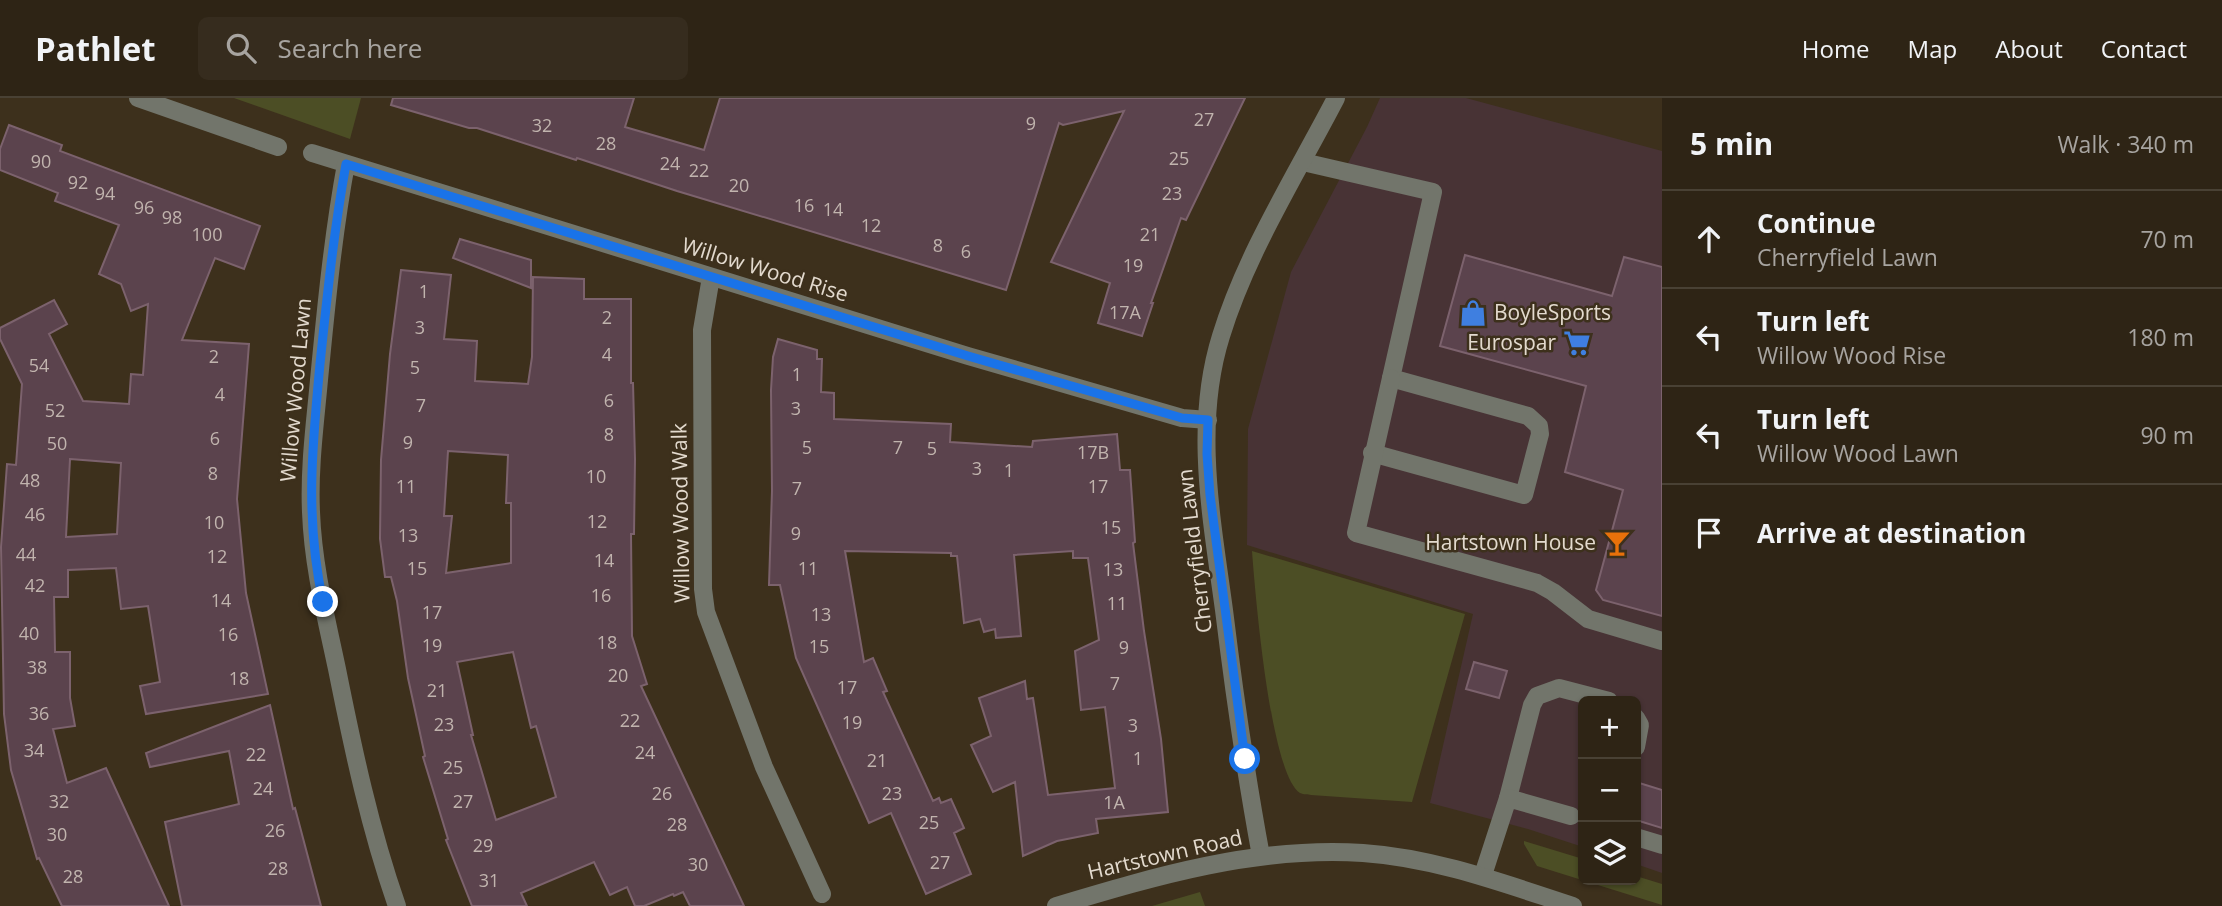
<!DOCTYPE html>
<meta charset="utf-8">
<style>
:root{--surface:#2e2415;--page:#362c1e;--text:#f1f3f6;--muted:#a7a4a0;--line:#494134}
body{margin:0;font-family:"Open Sans",sans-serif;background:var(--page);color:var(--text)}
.controls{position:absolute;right:21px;bottom:21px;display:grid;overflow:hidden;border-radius:10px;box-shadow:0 2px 5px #0004}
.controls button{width:63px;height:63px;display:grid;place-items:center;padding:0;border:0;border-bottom:2px solid var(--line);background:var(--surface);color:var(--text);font:35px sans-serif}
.stop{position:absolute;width:21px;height:21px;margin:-16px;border:5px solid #1a73e8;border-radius:50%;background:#fff}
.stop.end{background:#1a73e8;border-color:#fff;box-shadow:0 2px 7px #0008}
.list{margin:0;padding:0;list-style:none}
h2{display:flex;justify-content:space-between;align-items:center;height:91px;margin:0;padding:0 28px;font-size:30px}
h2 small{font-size:23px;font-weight:400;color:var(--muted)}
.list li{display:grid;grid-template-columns:46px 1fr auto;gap:21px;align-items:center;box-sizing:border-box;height:98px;padding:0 28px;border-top:2px solid var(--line)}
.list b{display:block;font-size:26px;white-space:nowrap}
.list p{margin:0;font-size:23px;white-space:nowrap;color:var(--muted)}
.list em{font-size:23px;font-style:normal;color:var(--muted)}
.icon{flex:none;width:38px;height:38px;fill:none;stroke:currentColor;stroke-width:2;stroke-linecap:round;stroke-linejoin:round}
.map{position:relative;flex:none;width:1662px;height:808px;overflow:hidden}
header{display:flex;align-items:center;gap:42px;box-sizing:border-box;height:98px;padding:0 35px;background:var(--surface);border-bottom:2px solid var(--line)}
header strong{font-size:33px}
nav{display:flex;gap:38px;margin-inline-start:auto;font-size:24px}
.search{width:490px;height:63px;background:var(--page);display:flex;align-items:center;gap:18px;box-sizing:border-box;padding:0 24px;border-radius:10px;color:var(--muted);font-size:26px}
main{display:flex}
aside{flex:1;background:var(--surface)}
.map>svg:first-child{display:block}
</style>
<header>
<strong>Pathlet</strong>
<div class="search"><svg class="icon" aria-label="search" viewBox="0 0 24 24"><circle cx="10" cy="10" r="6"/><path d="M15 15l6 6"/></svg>Search here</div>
<nav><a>Home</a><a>Map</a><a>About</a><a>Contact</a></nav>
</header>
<main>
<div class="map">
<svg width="1662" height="808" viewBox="0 0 1662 808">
<rect width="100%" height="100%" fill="#3d301c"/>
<path fill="#483335" d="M 1380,0 L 1466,0 L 1662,53 L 1662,775 L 1636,766 L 1636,603 L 1583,603 L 1583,749 L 1528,731 L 1430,705 L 1473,516 L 1247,447 L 1248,331 L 1291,174 L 1367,29 Z"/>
<g fill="#4c4e25">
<path d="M 234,0 L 361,0 L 350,41 Z"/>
<path d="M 1252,453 L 1465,516 L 1412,704 L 1311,697 C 1308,696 1304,697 1300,695 C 1270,676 1255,492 1252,453 Z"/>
<path d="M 1524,743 L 1583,761 L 1583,782 L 1636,782 L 1636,778 L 1662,786 L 1662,807 L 1537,768 L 1524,746 Z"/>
<path d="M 1200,794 L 1205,808 L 1152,808 Z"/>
</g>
<g fill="#5b434d" stroke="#7c626d" stroke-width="2" fill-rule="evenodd">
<path d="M 393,0 L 634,0 L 625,29 L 704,52 L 720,0 L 1245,0 L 1186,122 L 1181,120 L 1151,205 L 1153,205 L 1142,238 L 1098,225 L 1110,185 L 1051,164 L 1124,13 L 1063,27 L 1059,25 L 1006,192 L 677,93 L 577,60 L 576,62 L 477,30 L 469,30 L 391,7 Z"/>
<path d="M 9,27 L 62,47 L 60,53 L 260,128 L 244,171 L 215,160 L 182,242 L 249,246 L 237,401 L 246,495 L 268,596 L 146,616 L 140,588 L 160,584 L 148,508 L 121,511 L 116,470 L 68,472 L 68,499 L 54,499 L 55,554 L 70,554 L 70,600 L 75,628 L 53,631 L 67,685 L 106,670 L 169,808 L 62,808 L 39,760 L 37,761 L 11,672 L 4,616 L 1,449 L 7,366 L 16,367 L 22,286 L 0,241 L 0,230 L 54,202 L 67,226 L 49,236 L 83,303 L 129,306 L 131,276 L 143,277 L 148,206 L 131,213 L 121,186 L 99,176 L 119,127 L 55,103 L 58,95 L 0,72 L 0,51 ZM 70,361 L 121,365 L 117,436 L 66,439 Z"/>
<path d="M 460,141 L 531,162 L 531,190 L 453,160 Z"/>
<path d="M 1465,157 L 1612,198 L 1624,159 L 1662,169 L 1662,518 L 1603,502 L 1596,492 L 1623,392 L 1565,374 L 1586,288 L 1440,248 Z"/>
<path d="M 401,172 L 451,177 L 444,241 L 477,243 L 475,283 L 528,286 L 532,259 L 533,179 L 584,181 L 584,201 L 631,201 L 631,285 L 633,285 L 635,361 L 634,436 L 631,436 L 632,538 L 647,586 L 641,588 L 744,808 L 690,808 L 683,794 L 674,798 L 673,796 L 644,808 L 635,808 L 627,789 L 610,797 L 594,764 L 521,795 L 527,808 L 472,808 L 446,742 L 448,741 L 423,659 L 425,658 L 408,580 L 397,503 L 391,479 L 385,479 L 380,441 L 381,362 L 390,256 ZM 448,353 L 508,357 L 506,405 L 511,405 L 511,465 L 446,475 L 452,418 L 444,418 ZM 513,554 L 531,630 L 536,628 L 556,699 L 496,722 L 471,637 L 473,637 L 457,564 Z"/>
<path d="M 778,241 L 817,252 L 817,261 L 822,261 L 821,294 L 834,295 L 834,321 L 951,326 L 950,344 L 1032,349 L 1033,343 L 1117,336 L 1120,372 L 1130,372 L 1135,444 L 1133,445 L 1144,533 L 1161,641 L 1168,714 L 1096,721 L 1098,735 L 1057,743 L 1023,758 L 1015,684 L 993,694 L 971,647 L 991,638 L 979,600 L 1025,583 L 1027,601 L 1033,600 L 1048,697 L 1115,690 L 1105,609 L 1081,612 L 1075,553 L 1099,542 L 1088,460 L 1073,460 L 1073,453 L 1014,457 L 1021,538 L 996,540 L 995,531 L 984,534 L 980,521 L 964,525 L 957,458 L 951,458 L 951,455 L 845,453 L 864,564 L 873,560 L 887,593 L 883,594 L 933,703 L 939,700 L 941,705 L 951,701 L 964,730 L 954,735 L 971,776 L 926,796 L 891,715 L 869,725 L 796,560 L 780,487 L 769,487 L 772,393 L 771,292 L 773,259 Z"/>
<path d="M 1474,564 L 1507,573 L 1499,600 L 1466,591 Z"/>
<path d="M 270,607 L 293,711 L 295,710 L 321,808 L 182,808 L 165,724 L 239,706 L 229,653 L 150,669 L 146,655 Z"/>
<path d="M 1636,684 L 1662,692 L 1662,730 L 1636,722 Z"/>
</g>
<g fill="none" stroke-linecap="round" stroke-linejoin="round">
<g stroke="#72756b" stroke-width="18">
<path d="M 138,0 L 278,49"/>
<path d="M 312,55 L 968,258 L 1182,320 L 1208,322"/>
<path d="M 1303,64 L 1433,94 L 1391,280 L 1528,318 L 1539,328 L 1540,336 L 1524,397 L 1372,355"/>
<path d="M 346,66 C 333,137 326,209 319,282 C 315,326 309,370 311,414 C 313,468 326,519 337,571 C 353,651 370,731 397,808"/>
<path d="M 711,179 L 702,232 L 703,491 L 706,514 L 764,669 L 822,796"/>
<path d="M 1391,280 L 1356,435 L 1537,485 L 1553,494 L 1588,521 L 1662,543"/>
<path d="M 1636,620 L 1640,627 L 1636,649"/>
<path d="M 1508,700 L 1532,607 L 1537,598 L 1559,590 L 1609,603"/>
<path d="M 1636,739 L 1662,747"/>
<path d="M 1261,758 C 1246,677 1234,594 1224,512 C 1212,422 1193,327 1221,238 C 1246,156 1296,77 1336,0"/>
<path d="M 1483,777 L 1508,700 L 1571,718"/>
<path d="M 1056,808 C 1156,778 1257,748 1363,755 C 1436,760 1505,786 1573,808"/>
</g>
</g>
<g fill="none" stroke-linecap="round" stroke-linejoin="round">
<path stroke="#1a73e8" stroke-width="9" d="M 323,504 C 305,421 312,350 320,266 C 327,199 334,132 346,66 L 968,258 L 1182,320 L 1208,322 L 1207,356 L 1210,397 L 1245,661"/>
</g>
<defs>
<symbol id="shop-bare" viewBox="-9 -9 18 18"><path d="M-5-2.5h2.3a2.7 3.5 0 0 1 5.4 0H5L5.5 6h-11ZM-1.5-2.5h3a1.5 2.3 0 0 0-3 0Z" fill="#3f7fe0" stroke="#3d301c" stroke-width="2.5" paint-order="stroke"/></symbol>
<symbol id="supermarket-bare" viewBox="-9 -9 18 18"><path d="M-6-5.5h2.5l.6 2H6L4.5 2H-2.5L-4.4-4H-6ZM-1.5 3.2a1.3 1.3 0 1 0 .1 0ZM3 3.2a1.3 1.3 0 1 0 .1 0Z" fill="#3f7fe0" stroke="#3d301c" stroke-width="2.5" paint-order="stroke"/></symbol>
<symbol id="bar-bare" viewBox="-9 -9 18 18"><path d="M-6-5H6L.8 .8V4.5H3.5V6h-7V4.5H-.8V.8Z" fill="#e8710a" stroke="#3d301c" stroke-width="2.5" paint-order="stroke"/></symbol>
</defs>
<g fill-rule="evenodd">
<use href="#shop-bare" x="1454" y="196" width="38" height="38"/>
<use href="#supermarket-bare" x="1558" y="226" width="38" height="38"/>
<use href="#bar-bare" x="1598" y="426" width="38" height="38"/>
</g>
<g text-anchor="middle" stroke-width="5" stroke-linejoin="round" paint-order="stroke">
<g font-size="18" fill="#c1b4ae">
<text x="1204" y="28">27</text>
<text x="1031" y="32">9</text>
<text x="542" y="34">32</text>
<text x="606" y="52">28</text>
<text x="1179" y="67">25</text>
<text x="41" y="70">90</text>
<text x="670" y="72">24</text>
<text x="699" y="79">22</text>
<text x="78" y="91">92</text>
<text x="739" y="94">20</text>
<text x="105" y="102">94</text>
<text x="1172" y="102">23</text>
<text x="804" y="114">16</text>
<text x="144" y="116">96</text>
<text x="833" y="118">14</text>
<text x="172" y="126">98</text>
<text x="871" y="134">12</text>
<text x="207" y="143">100</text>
<text x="1150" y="143">21</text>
<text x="938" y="154">8</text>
<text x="966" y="160">6</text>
<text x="1133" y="174">19</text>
<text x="424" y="200">1</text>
<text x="1125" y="221">17A</text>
<text x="607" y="226">2</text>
<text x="420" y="236">3</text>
<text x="607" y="263">4</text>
<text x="214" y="265">2</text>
<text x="39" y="274">54</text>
<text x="415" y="276">5</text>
<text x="797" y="283">1</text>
<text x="220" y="303">4</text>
<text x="609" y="309">6</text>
<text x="421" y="314">7</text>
<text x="796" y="317">3</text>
<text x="55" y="319">52</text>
<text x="609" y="343">8</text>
<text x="215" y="347">6</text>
<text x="408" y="351">9</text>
<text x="57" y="352">50</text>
<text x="807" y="356">5</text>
<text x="898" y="356">7</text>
<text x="932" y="357">5</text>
<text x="1093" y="361">17B</text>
<text x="977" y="377">3</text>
<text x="1009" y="379">1</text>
<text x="213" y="382">8</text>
<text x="596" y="385">10</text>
<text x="30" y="389">48</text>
<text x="406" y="395">11</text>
<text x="1098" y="395">17</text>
<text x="797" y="397">7</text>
<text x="35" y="423">46</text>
<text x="597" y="430">12</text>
<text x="214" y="431">10</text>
<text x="1111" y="436">15</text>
<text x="796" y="442">9</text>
<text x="408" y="444">13</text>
<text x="26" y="463">44</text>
<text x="217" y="465">12</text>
<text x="604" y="469">14</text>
<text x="417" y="477">15</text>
<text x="808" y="477">11</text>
<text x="1113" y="478">13</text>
<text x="35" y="494">42</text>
<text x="601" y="504">16</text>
<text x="221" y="509">14</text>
<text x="1117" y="512">11</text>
<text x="432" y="521">17</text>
<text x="821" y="523">13</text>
<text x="29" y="542">40</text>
<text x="228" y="543">16</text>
<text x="607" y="551">18</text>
<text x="432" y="554">19</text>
<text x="819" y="555">15</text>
<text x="1124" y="556">9</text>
<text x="37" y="576">38</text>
<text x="618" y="584">20</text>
<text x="239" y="587">18</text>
<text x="1115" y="592">7</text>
<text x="847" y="596">17</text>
<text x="437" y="599">21</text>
<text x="39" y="622">36</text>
<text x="630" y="629">22</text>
<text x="852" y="631">19</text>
<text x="444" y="633">23</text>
<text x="1133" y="634">3</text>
<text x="34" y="659">34</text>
<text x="645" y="661">24</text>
<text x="256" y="663">22</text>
<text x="1138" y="667">1</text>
<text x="877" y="669">21</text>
<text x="453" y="676">25</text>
<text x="263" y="697">24</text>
<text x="662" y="702">26</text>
<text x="892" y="702">23</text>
<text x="59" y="710">32</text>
<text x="463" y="710">27</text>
<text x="1114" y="711">1A</text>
<text x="929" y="731">25</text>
<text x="677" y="733">28</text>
<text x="275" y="739">26</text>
<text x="57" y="743">30</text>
<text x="483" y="754">29</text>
<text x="940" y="771">27</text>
<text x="698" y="773">30</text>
<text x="278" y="777">28</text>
<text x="73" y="785">28</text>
<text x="489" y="789">31</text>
</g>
<g font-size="21" fill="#e3dace" stroke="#3d301c">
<text transform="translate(765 172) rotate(17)" y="7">Willow Wood Rise</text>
<text transform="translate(296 292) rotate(-85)" y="7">Willow Wood Lawn</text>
<text transform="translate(681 415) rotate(-91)" y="7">Willow Wood Walk</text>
<text transform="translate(1195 453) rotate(-97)" y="7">Cherryfield Lawn</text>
<text transform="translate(1165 757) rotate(-13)" y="7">Hartstown Road</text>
</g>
<g font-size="21" fill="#e3dace" stroke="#3d301c" text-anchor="end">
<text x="1494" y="222" text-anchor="start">BoyleSports</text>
<text x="1556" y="252">Eurospar</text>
<text x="1596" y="452">Hartstown House</text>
</g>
</g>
</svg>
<div class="controls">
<button>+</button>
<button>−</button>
<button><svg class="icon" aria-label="layers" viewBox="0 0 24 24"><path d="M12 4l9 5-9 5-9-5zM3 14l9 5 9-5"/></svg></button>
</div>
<div class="stop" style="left:1245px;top:661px"></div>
<div class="stop end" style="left:323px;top:504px"></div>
</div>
<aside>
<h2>5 min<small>Walk · 340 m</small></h2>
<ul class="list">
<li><svg class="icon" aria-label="ahead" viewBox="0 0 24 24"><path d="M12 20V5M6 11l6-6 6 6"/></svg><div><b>Continue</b><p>Cherryfield Lawn</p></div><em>70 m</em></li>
<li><svg class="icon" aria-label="left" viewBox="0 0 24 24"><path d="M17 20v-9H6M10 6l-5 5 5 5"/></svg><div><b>Turn left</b><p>Willow Wood Rise</p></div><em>180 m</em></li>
<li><svg class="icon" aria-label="left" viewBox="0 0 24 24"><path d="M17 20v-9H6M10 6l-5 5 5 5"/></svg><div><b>Turn left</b><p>Willow Wood Lawn</p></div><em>90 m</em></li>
<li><svg class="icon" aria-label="arrive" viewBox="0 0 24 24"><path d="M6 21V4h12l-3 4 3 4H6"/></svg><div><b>Arrive at destination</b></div></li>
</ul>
</aside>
</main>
